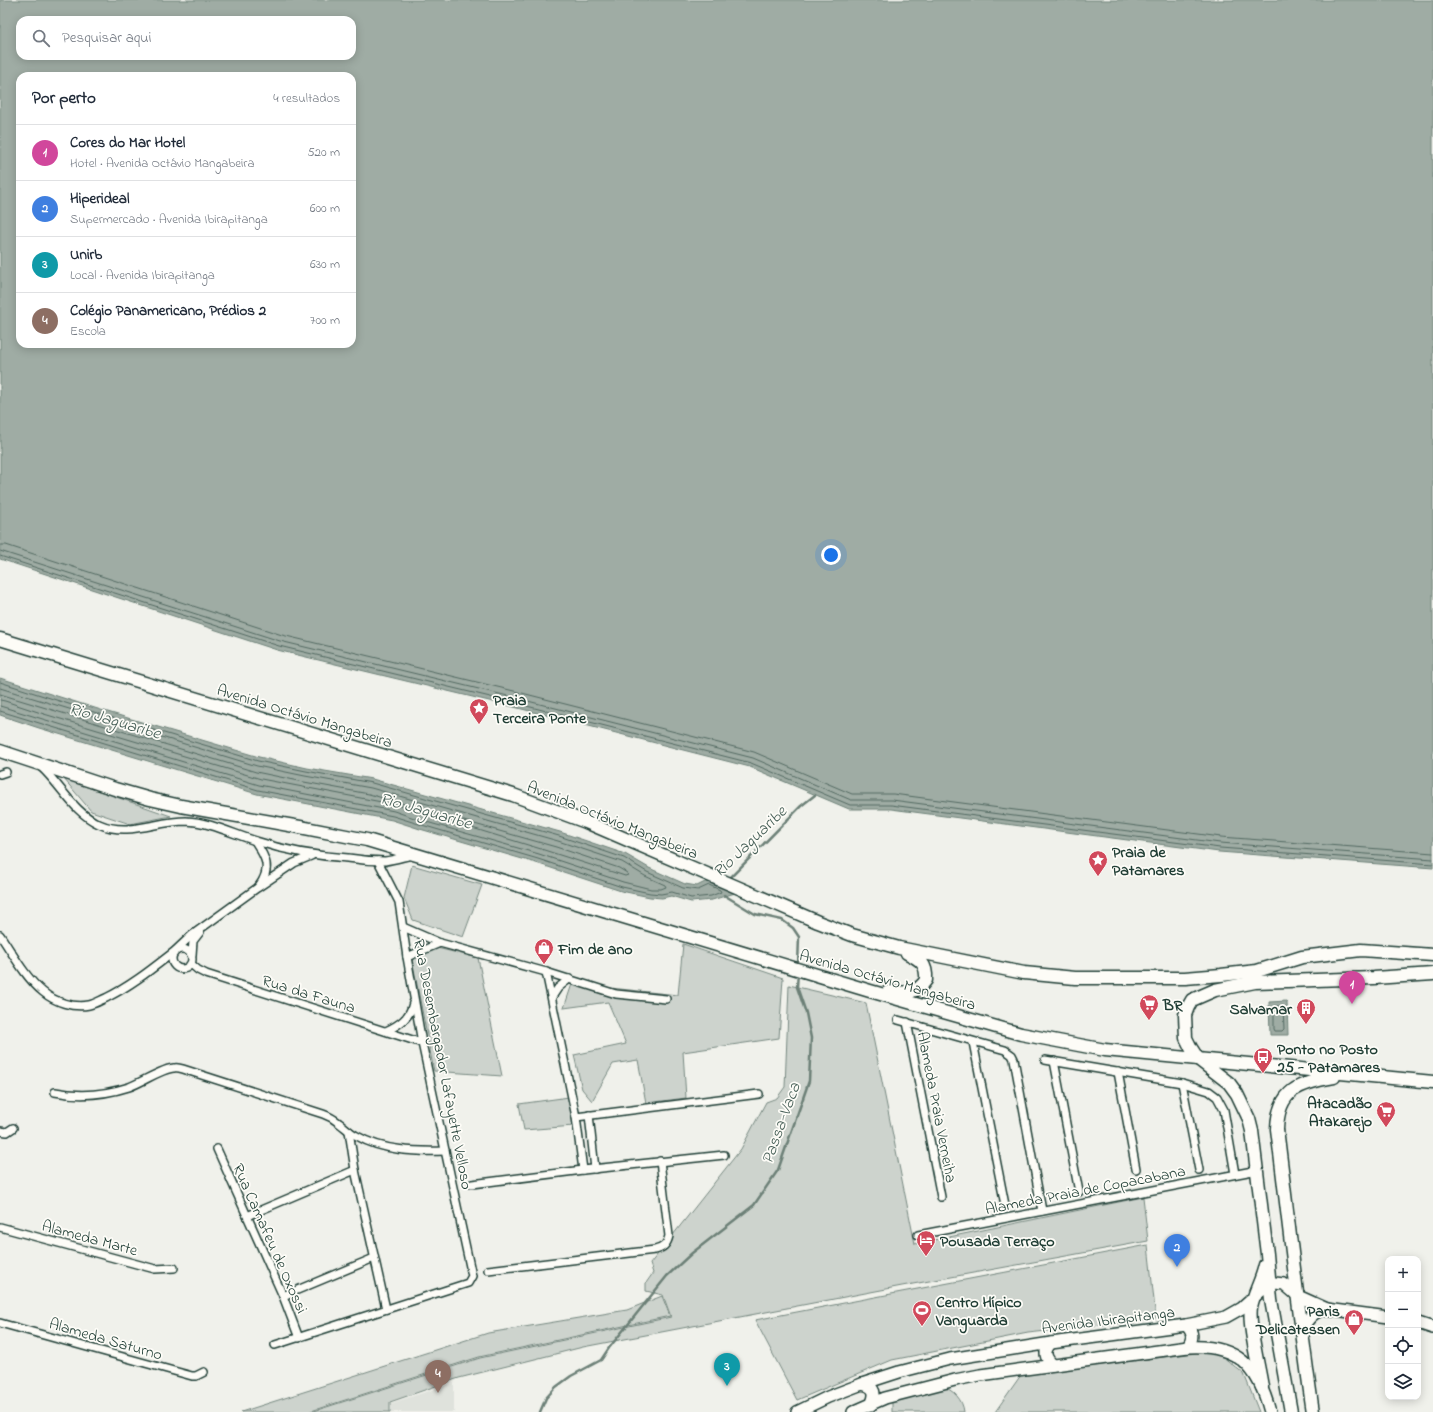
<!DOCTYPE html>
<html lang="pt">
<meta charset="utf-8">
<style>
:root{--surface:#fff;--page:#f6f6f7;--text:#1f2937;--muted:#747a83;--line:#e0e1e3;--accent:#0f766e}
body{margin:0;font-family:"Indie Flower",sans-serif;background:var(--page);color:var(--text)}
.controls{position:absolute;right:12px;bottom:12px;display:grid;overflow:hidden;border-radius:8px;box-shadow:0 2px 10px #0003}
.controls button{width:36px;height:36px;display:grid;place-items:center;padding:0;border:0;border-bottom:1px solid var(--line);background:var(--surface);color:var(--text);font:20px sans-serif}
.you{position:absolute;left:831px;top:555px;width:14px;height:14px;margin:-10px;border:3px solid #fff;border-radius:50%;background:#1a73e8;box-shadow:0 0 0 6px #1a73e833}
.badge{display:grid;place-items:center;width:26px;height:26px;border-radius:50%;background:var(--accent);color:#fff;font-size:13px;font-weight:700}
.pin{position:absolute;translate:-50% -33px;filter:drop-shadow(0 1px 2px #0008)}
.pin::after{content:'';position:absolute;top:21px;width:14px;height:12px;background:inherit;clip-path:polygon(0 0,100% 0,50% 100%)}
.list{margin:0;padding:0;list-style:none}
h2{display:flex;justify-content:space-between;align-items:center;height:52px;margin:0;padding:0 16px;font-size:17px}
h2 small{font-size:13px;font-weight:400;color:var(--muted)}
.list li{display:grid;grid-template-columns:26px 1fr auto;gap:12px;align-items:center;box-sizing:border-box;height:56px;padding:0 16px;border-top:1px solid var(--line)}
.list b{display:block;font-size:15px;white-space:nowrap}
.list p{margin:0;font-size:13px;white-space:nowrap;color:var(--muted)}
.list em{font-size:13px;font-style:normal;color:var(--muted)}
.icon{flex:none;width:22px;height:22px;fill:none;stroke:currentColor;stroke-width:2;stroke-linecap:round;stroke-linejoin:round}
.map{position:relative;flex:none;width:1433px;height:1412px;overflow:hidden}
.search{position:absolute;background:var(--surface);box-shadow:0 2px 10px #0003;left:16px;top:16px;width:340px;height:44px;display:flex;align-items:center;gap:10px;box-sizing:border-box;padding:0 14px;border-radius:12px;color:var(--muted);font-size:15px}
.panel{position:absolute;background:var(--surface);box-shadow:0 2px 10px #0003;left:16px;top:72px;width:340px;height:276px;border-radius:12px}
.map>svg:first-child{display:block}
</style>
<div class="map">
<svg width="1433" height="1412" viewBox="0 0 1433 1412">
<rect width="100%" height="100%" fill="#f0f1eb"/>
<filter id="ink" filterUnits="userSpaceOnUse"><feTurbulence type="fractalNoise" baseFrequency=".025" numOctaves="2"/><feDisplacementMap in="SourceGraphic" scale="8" xChannelSelector="R" yChannelSelector="G"/><feConvolveMatrix kernelMatrix="1 2 1 2 8 2 1 2 1" color-interpolation-filters="sRGB"/></filter>
<g filter="url(#ink)">
<path fill="#dfe2dc" d="M 454,1383 L 454,1412 L 391,1412 L 391,1403 Z"/>
<g fill="#cdd3cd" stroke="#768880">
<path d="M 64,779 L 171,816 L 130,824 L 91,811 Z"/>
<path d="M 412,865 L 482,885 L 463,937 L 413,920 L 404,898 Z"/>
<path d="M 683,944 L 783,978 L 779,1038 L 683,1052 L 686,1098 L 646,1103 L 638,1060 L 613,1064 L 592,1101 L 582,1089 L 574,1055 L 626,1044 L 608,1002 L 564,1008 L 572,984 L 678,995 Z"/>
<path d="M 437,948 L 478,958 L 502,1076 L 434,1071 L 412,959 Z"/>
<path d="M 789,985 L 866,1003 L 915,1244 L 1143,1197 L 1148,1241 L 902,1286 L 583,1347 L 459,1378 L 390,1402 L 390,1412 L 311,1412 L 480,1358 L 671,1317 L 663,1295 L 646,1291 L 646,1283 L 653,1273 L 650,1264 L 741,1149 L 766,1102 L 777,1098 L 785,1087 Z"/>
<path d="M 569,1097 L 574,1126 L 524,1130 L 519,1104 Z"/>
<path d="M 1148,1245 L 1156,1319 L 1028,1333 L 892,1360 L 797,1400 L 755,1320 Z"/>
<path d="M 662,1296 L 670,1316 L 479,1357 L 308,1412 L 241,1412 L 488,1333 L 627,1310 Z"/>
<path d="M 1204,1352 L 1222,1356 L 1244,1374 L 1259,1412 L 995,1412 L 1021,1375 Z"/>
<path d="M 942,1387 C 953,1389 963,1400 964,1412 L 892,1412 L 892,1402 L 894,1399 Z"/>
</g>
<g fill="#9faca4" stroke="#6c8077" fill-rule="evenodd">
<path d="M 0,0 L 1433,0 L 1433,868 L 1219,852 L 891,809 L 849,809 L 750,767 L 510,706 L 277,650 L 0,559 ZM 20,20 L 352,20 L 352,56 L 20,56 ZM 20,76 L 352,76 L 352,344 L 20,344 Z"/>
<path d="M 0,678 L 101,710 L 259,757 L 307,768 L 372,779 L 560,832 L 625,854 L 649,868 L 685,884 L 697,886 L 709,880 L 735,893 L 712,900 L 691,902 L 671,896 L 662,898 L 650,897 L 621,891 L 536,863 L 420,829 L 392,820 L 257,794 L 39,728 L 0,715 Z"/>
<path d="M 1287,1001 L 1288,1035 L 1270,1035 L 1269,1002 Z"/>
</g>
<g fill="none" stroke-linecap="round" stroke-linejoin="round">
<g stroke="#526961" stroke-width="1">
<path d="M 0,545 L 6,545 L 282,635 L 514,691 L 754,752 L 852,794 L 893,794 L 1221,837 L 1433,853"/>
<path d="M 0,551 L 280,641 L 512,697 L 753,758 L 851,800 L 892,800 L 1220,843 L 1433,859"/>
<path d="M 0,556 L 279,646 L 511,702 L 751,763 L 850,805 L 891,805 L 1220,848 L 1433,864"/>
<path d="M 0,682 L 100,714 L 258,761 L 306,771 L 372,783 L 559,836 L 624,858 L 647,872 L 683,888 L 698,890 L 709,885 L 720,890 L 721,892 L 711,896 L 691,898 L 672,892 L 661,894 L 650,893 L 622,887 L 538,859 L 422,825 L 393,816 L 258,790 L 0,711"/>
<path d="M 0,688 L 257,766 L 305,776 L 371,788 L 558,841 L 622,862 L 645,876 L 665,885 L 666,887 L 661,889 L 651,889 L 623,882 L 539,854 L 423,821 L 394,811 L 259,785 L 0,706"/>
<path d="M 0,694 L 256,772 L 304,782 L 369,794 L 393,801 L 395,803 L 392,804 L 261,779 L 44,714 L 5,701 L 0,700"/>
<path d="M 400,803 L 556,847 L 619,868 L 627,873 L 628,875 L 625,876 L 541,849 L 400,806 L 399,804 Z"/>
<path d="M 1275,1006 L 1282,1006 L 1283,1007 L 1284,1029 L 1282,1031 L 1275,1031 L 1274,1029 L 1274,1007 Z"/>
</g>
<g stroke="#6c8077" stroke-width="2.5">
<path d="M 728,880 L 801,806 L 815,795"/>
<path d="M 724,895 L 755,914 L 782,920 L 793,928 L 799,937 L 798,965"/>
<path d="M 540,1412 L 546,1398 L 556,1387 L 571,1376 L 601,1360 L 609,1348 L 667,1276 L 692,1253 L 754,1205 L 778,1170 L 809,1081 L 811,1038 L 806,1013 L 797,987 L 798,972"/>
</g>
<defs>
<g id="street">
<path d="M 41,767 C 61,785 73,812 99,824 C 128,837 156,821 186,821 C 210,822 233,834 256,841 C 286,851 316,856 348,858 C 360,860 373,861 385,861 C 394,860 403,857 412,855"/>
<path d="M 0,774 L 6,772"/>
<path d="M 255,841 C 266,858 272,868 259,886"/>
<path d="M 403,927 L 440,943 L 546,972 L 616,994 L 666,999"/>
<path d="M 0,935 C 13,954 25,977 43,992 C 55,1002 73,1008 89,1005 C 95,1004 101,1000 106,998 C 131,986 153,968 175,951"/>
<circle cx="182" cy="959" r="10"/>
<path d="M 176,950 L 192,935 L 257,888 L 294,863 L 311,856"/>
<path d="M 192,955 L 193,941 L 200,932"/>
<path d="M 407,957 L 440,943"/>
<path d="M 191,964 L 198,970 L 206,974 L 422,1043"/>
<path d="M 546,972 L 576,1117 L 759,1094"/>
<path d="M 552,997 L 558,988 L 569,979"/>
<path d="M 898,1020 L 1005,1050 L 1012,1055 L 1014,1059 L 1042,1211"/>
<path d="M 907,1022 L 941,1197"/>
<path d="M 386,1031 C 399,1025 410,1018 413,1003"/>
<path d="M 973,1042 L 1005,1205"/>
<path d="M 1045,1060 L 1182,1083 L 1209,1091 L 1217,1097 L 1224,1110 L 1235,1174"/>
<path d="M 1054,1061 L 1079,1192"/>
<path d="M 1118,1072 L 1136,1169"/>
<path d="M 1182,1083 L 1199,1170"/>
<path d="M 55,1092 C 80,1097 104,1095 129,1087 C 141,1083 163,1068 174,1068 C 177,1067 180,1068 183,1069 L 323,1114 C 329,1116 334,1119 339,1123 C 345,1127 350,1133 357,1136 C 383,1151 416,1152 445,1151"/>
<path d="M 589,1115 L 595,1169"/>
<path d="M 576,1117 L 583,1170"/>
<path d="M 0,1131 L 7,1132 L 13,1128"/>
<path d="M 349,1131 L 355,1170 L 386,1309"/>
<path d="M 217,1149 L 283,1296 L 299,1338"/>
<path d="M 472,1184 L 583,1170 L 724,1155"/>
<path d="M 247,1216 L 355,1170"/>
<path d="M 0,1227 L 155,1269 L 174,1268"/>
<path d="M 918,1235 L 1258,1170"/>
<path d="M 488,1270 L 655,1250 C 663,1248 667,1245 669,1236 L 660,1161"/>
<path d="M 283,1296 L 374,1258"/>
<path d="M 0,1323 L 192,1376 L 196,1376 L 204,1372"/>
<path d="M 275,1345 L 468,1283 L 472,1276 L 422,1043 L 407,957 L 399,902 L 378,861"/>
</g>
<g id="secondary">
<path d="M 1418,1323 L 1433,1328"/>
<path d="M 1186,1325 C 1194,1333 1193,1338 1188,1347"/>
<path d="M 1301,1330 C 1308,1319 1313,1311 1327,1309"/>
<path d="M 1051,1343 C 1043,1351 1045,1358 1053,1365"/>
<path d="M 862,1384 C 876,1387 876,1394 871,1405"/>
<path d="M 797,1412 L 828,1397 L 862,1384 L 899,1372 L 950,1359 L 1051,1343 L 1186,1325 L 1226,1317 L 1242,1308 L 1261,1291 L 1275,1283 L 1284,1284 L 1298,1296 L 1327,1309 L 1388,1317"/>
<path d="M 853,1412 L 885,1398 L 955,1380 L 980,1375 L 1188,1347 C 1237,1344 1258,1366 1270,1412"/>
</g>
<g id="primary">
<path d="M 0,639 L 513,795 L 586,822 L 818,922 L 852,935 L 899,948 L 1024,973 L 1075,978 L 1185,978 L 1221,975 L 1257,971 L 1302,957 L 1361,950 L 1433,955"/>
<path d="M 0,751 L 115,789 L 150,799 L 181,806 L 300,827 L 367,840 L 870,991 L 1021,1034 L 1105,1050 L 1433,1082"/>
<path d="M 888,992 C 905,993 916,995 926,980 C 927,964 921,960 907,953"/>
<path d="M 1262,1387 C 1259,1366 1248,1326 1251,1307 C 1254,1292 1262,1280 1265,1265"/>
<path d="M 1291,1412 L 1271,1300 L 1267,1254 L 1252,1131 L 1249,1119 L 1237,1094 L 1229,1083 L 1198,1059 L 1191,1048 L 1186,1038 L 1185,1015 L 1188,1007 L 1192,1000 L 1215,990 L 1255,982 L 1374,978 L 1433,974"/>
<path d="M 1313,1412 C 1299,1318 1289,1224 1277,1129 C 1278,1090 1299,1083 1334,1077"/>
</g>
</defs>
<use href="#street" stroke="#1f3d34" stroke-width="10"/>
<use href="#secondary" stroke="#1f3d34" stroke-width="14"/>
<use href="#primary" stroke="#1f3d34" stroke-width="15"/>
<use href="#street" stroke="#fdfcf7" stroke-width="7"/>
<use href="#secondary" stroke="#fdfcf7" stroke-width="11"/>
<use href="#primary" stroke="#fdfcf7" stroke-width="12"/>
</g>
</g>
<defs>
<symbol id="sight-pin" viewBox="-11 -11 22 30"><path d="M0 17L-7.5 6A9.5 9.5 0 1 1 7.5 6Z" fill="#d1495b" stroke="#fdfcf7"/><path d="M0-6L1.8-2.2L6-1.7L2.9 1.2L3.7 5.4L0 3.3L-3.7 5.4L-2.9 1.2L-6-1.7L-1.8-2.2Z" fill="#fff"/></symbol>
<symbol id="shop-pin" viewBox="-11 -11 22 30"><path d="M0 17L-7.5 6A9.5 9.5 0 1 1 7.5 6Z" fill="#d1495b" stroke="#fdfcf7"/><path d="M-5-2.5h2.3a2.7 3.5 0 0 1 5.4 0H5L5.5 6h-11ZM-1.5-2.5h3a1.5 2.3 0 0 0-3 0Z" fill="#fff"/></symbol>
<symbol id="supermarket-pin" viewBox="-11 -11 22 30"><path d="M0 17L-7.5 6A9.5 9.5 0 1 1 7.5 6Z" fill="#d1495b" stroke="#fdfcf7"/><path d="M-6-5.5h2.5l.6 2H6L4.5 2H-2.5L-4.4-4H-6ZM-1.5 3.2a1.3 1.3 0 1 0 .1 0ZM3 3.2a1.3 1.3 0 1 0 .1 0Z" fill="#fff"/></symbol>
<symbol id="building-pin" viewBox="-11 -11 22 30"><path d="M0 17L-7.5 6A9.5 9.5 0 1 1 7.5 6Z" fill="#d1495b" stroke="#fdfcf7"/><path d="M-4-6H4V6H1V3H-1V6H-4ZM-2.5-4.3h1.7v1.8h-1.7ZM.8-4.3h1.7v1.8H.8ZM-2.5-1h1.7V.8h-1.7ZM.8-1h1.7V.8H.8Z" fill="#fff"/></symbol>
<symbol id="bus-pin" viewBox="-11 -11 22 30"><path d="M0 17L-7.5 6A9.5 9.5 0 1 1 7.5 6Z" fill="#d1495b" stroke="#fdfcf7"/><path d="M-5-6H5V4H4V6H2V4H-2V6H-4V4H-5ZM-3.5-4V0h7V-4ZM-3.5 1.2v1.5H-2V1.2ZM2 1.2v1.5H3.5V1.2Z" fill="#fff"/></symbol>
<symbol id="hotel-pin" viewBox="-11 -11 22 30"><path d="M0 17L-7.5 6A9.5 9.5 0 1 1 7.5 6Z" fill="#d1495b" stroke="#fdfcf7"/><path d="M-6-4.5h1.5V1H6V5H4.5V3h-9V5H-6ZM-4 0a1.8 1.8 0 1 1 3.6 0ZM.5 0V-2.5h3Q6-2.5 6 0Z" fill="#fff"/></symbol>
<symbol id="stadium-pin" viewBox="-11 -11 22 30"><path d="M0 17L-7.5 6A9.5 9.5 0 1 1 7.5 6Z" fill="#d1495b" stroke="#fdfcf7"/><path d="M0-5a6.5 5 0 1 0 0 10a6.5 5 0 1 0 0-10ZM-3.5-1.8h7v3.6h-7Z" fill="#fff"/></symbol>
</defs>
<g fill-rule="evenodd">
<use href="#sight-pin" x="468" y="697" width="22" height="30"/>
<use href="#sight-pin" x="1087" y="849" width="22" height="30"/>
<use href="#shop-pin" x="533" y="937" width="22" height="30"/>
<use href="#supermarket-pin" x="1138" y="993" width="22" height="30"/>
<use href="#building-pin" x="1295" y="997" width="22" height="30"/>
<use href="#bus-pin" x="1252" y="1046" width="22" height="30"/>
<use href="#supermarket-pin" x="1375" y="1100" width="22" height="30"/>
<use href="#hotel-pin" x="915" y="1229" width="22" height="30"/>
<use href="#stadium-pin" x="911" y="1299" width="22" height="30"/>
<use href="#shop-pin" x="1343" y="1308" width="22" height="30"/>
</g>
<g text-anchor="middle" stroke-width="3.5" stroke-linejoin="round" paint-order="stroke">
<g font-size="16" font-weight="bold" fill="#1f3d34" stroke="#fdfcf7" text-anchor="start">
<text x="493" y="705">Praia<tspan x="493" dy="18">Terceira Ponte</tspan></text>
<text x="1112" y="857">Praia de<tspan x="1112" dy="18">Patamares</tspan></text>
<text x="558" y="954">Fim de ano</text>
<text x="1163" y="1010">BR</text>
<text x="1292" y="1014" text-anchor="end">Salvamar</text>
<text x="1277" y="1054">Ponto no Posto<tspan x="1277" dy="18">25 - Patamares</tspan></text>
<text x="1372" y="1108" text-anchor="end">Atacadão<tspan x="1372" dy="18">Atakarejo</tspan></text>
<text x="940" y="1246">Pousada Terraço</text>
<text x="936" y="1307">Centro Hípico<tspan x="936" dy="18">Vanguarda</tspan></text>
<text x="1340" y="1316" text-anchor="end">Paris<tspan x="1340" dy="18">Delicatessen</tspan></text>
</g>
<g font-size="16" fill="#1f3d34" stroke="#fdfcf7">
<text transform="translate(305 715) rotate(17)" y="6">Avenida Octávio Mangabeira</text>
<text transform="translate(613 819) rotate(22)" y="6">Avenida Octávio Mangabeira</text>
<text transform="translate(888 979) rotate(16)" y="6">Avenida Octávio Mangabeira</text>
<text transform="translate(309 993) rotate(17)" y="6">Rua da Fauna</text>
<text transform="translate(444 1064) rotate(79)" y="6">Rua Desembargador Lafayette Velloso</text>
<text transform="translate(938 1107) rotate(79)" y="6">Alameda Praia Verneiha</text>
<text transform="translate(1085 1189) rotate(-11)" y="6">Alameda Praia de Copacabana</text>
<text transform="translate(90 1237) rotate(15)" y="6">Alameda Marte</text>
<text transform="translate(271 1238) rotate(66)" y="6">Rua Camafeu de Oxossi</text>
<text transform="translate(1108 1319) rotate(-7)" y="6">Avenida Ibirapitanga</text>
<text transform="translate(106 1338) rotate(16)" y="6">Alameda Saturno</text>
</g>
<g font-size="17" font-style="italic" fill="#455e56" stroke="#fdfcf7">
<text transform="translate(115 720) rotate(16)" y="6">Rio Jaguaribe</text>
<text transform="translate(426 810) rotate(16)" y="6">Rio Jaguaribe</text>
<text transform="translate(749 841) rotate(-44)" y="6">Rio Jaguaribe</text>
<text transform="translate(780 1123) rotate(-70)" y="6">Passa-Vaca</text>
</g>
</g>
</svg>
<div class="controls">
<button>+</button>
<button>−</button>
<button><svg class="icon" aria-label="locate" viewBox="0 0 24 24"><circle cx="12" cy="12" r="6"/><path d="M12 2v4M12 18v4M2 12h4M18 12h4"/></svg></button>
<button><svg class="icon" aria-label="layers" viewBox="0 0 24 24"><path d="M12 4l9 5-9 5-9-5zM3 14l9 5 9-5"/></svg></button>
</div>
<div class="you"></div>
<div class="pin badge" style="left:1352px;top:1004px;background:#d1479c">1</div>
<div class="pin badge" style="left:1177px;top:1267px;background:#3f7fe0">2</div>
<div class="pin badge" style="left:727px;top:1386px;background:#0f9aa8">3</div>
<div class="pin badge" style="left:438px;top:1393px;background:#8d6e63">4</div>
<div class="search"><svg class="icon" aria-label="search" viewBox="0 0 24 24"><circle cx="10" cy="10" r="6"/><path d="M15 15l6 6"/></svg>Pesquisar aqui</div>
<section class="panel">
<h2>Por perto<small>4 resultados</small></h2>
<ul class="list">
<li><span class="badge" style="background:#d1479c">1</span><div><b>Cores do Mar Hotel</b><p>Hotel · Avenida Octávio Mangabeira</p></div><em>520 m</em></li>
<li><span class="badge" style="background:#3f7fe0">2</span><div><b>Hiperideal</b><p>Supermercado · Avenida Ibirapitanga</p></div><em>600 m</em></li>
<li><span class="badge" style="background:#0f9aa8">3</span><div><b>Unirb</b><p>Local · Avenida Ibirapitanga</p></div><em>630 m</em></li>
<li><span class="badge" style="background:#8d6e63">4</span><div><b>Colégio Panamericano, Prédios 2</b><p>Escola</p></div><em>700 m</em></li>
</ul>
</section>
</div>
